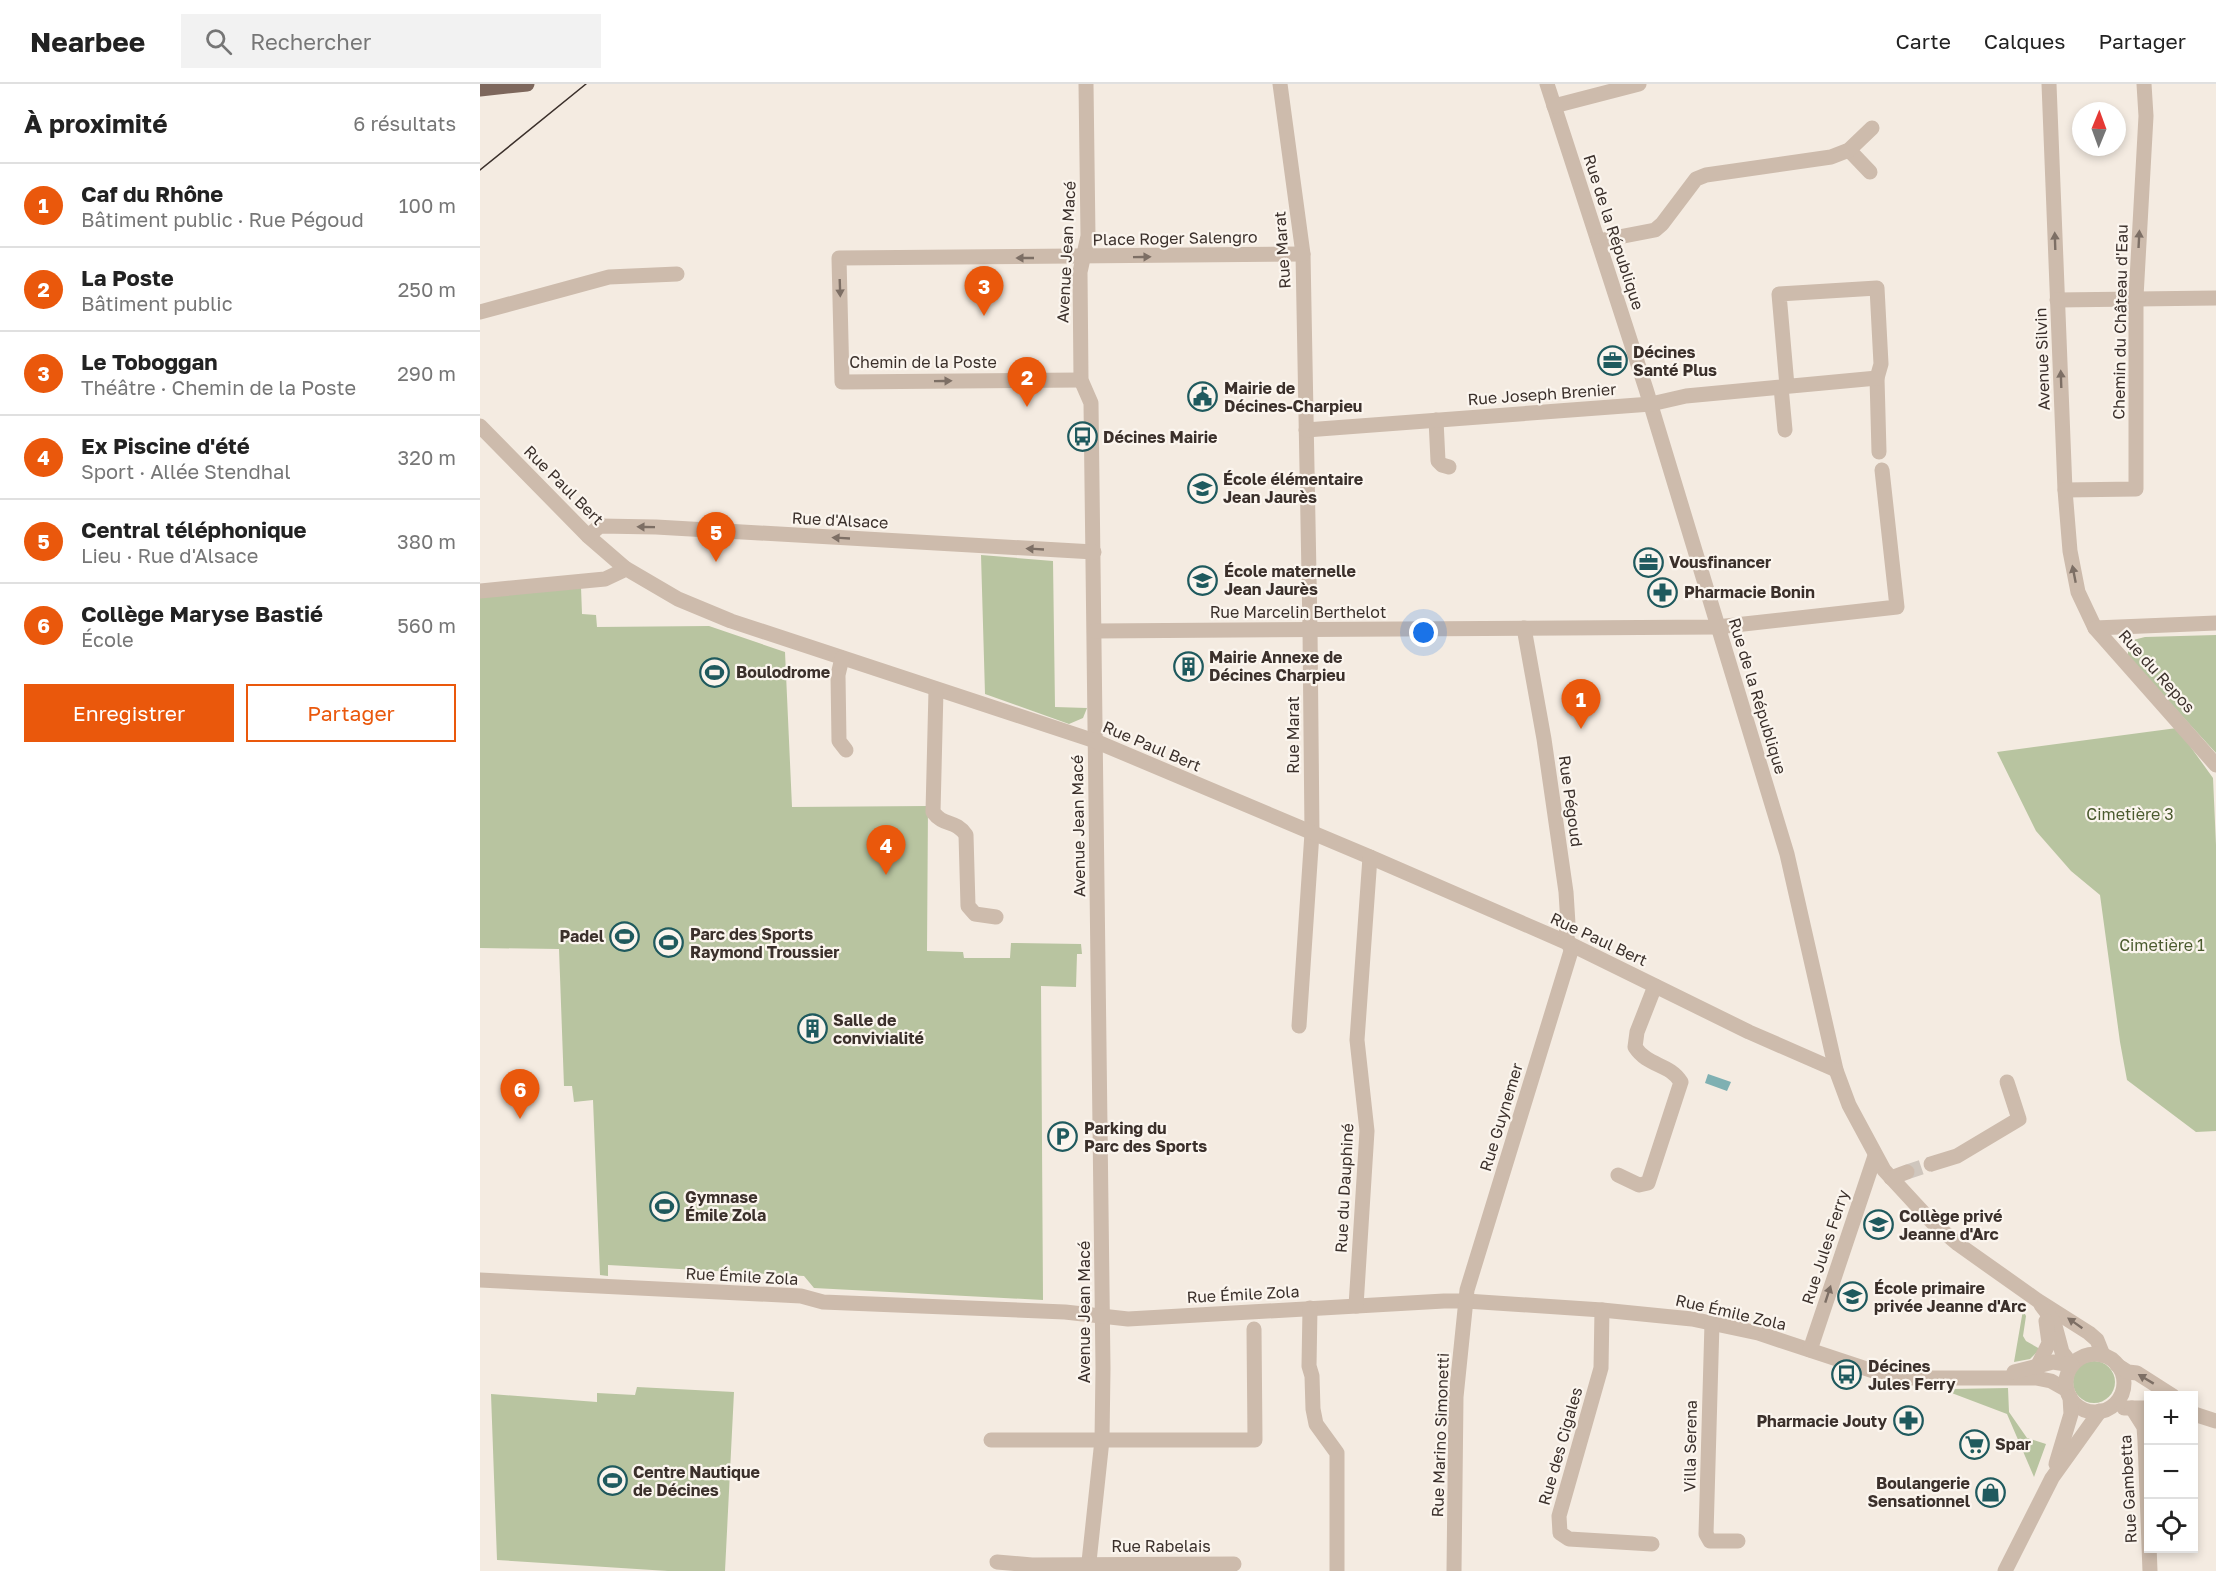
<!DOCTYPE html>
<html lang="fr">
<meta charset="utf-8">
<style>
:root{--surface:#fff;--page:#f2f2f2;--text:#222;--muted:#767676;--line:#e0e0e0;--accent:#ea580c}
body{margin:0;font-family:"Golos Text",sans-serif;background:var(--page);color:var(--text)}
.controls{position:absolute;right:18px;bottom:18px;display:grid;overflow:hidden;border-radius:0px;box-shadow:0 3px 9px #0003}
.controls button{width:54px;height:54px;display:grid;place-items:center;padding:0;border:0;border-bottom:2px solid var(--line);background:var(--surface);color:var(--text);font:30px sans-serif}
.compass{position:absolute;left:1592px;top:18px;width:54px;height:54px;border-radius:50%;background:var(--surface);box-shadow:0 3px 9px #0003;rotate:1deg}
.you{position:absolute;left:944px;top:549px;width:21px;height:21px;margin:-15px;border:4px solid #fff;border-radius:50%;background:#1a73e8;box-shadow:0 0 0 9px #1a73e833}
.badge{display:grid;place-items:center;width:39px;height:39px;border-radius:50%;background:var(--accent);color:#fff;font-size:20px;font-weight:700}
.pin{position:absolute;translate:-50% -50px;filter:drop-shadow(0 2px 3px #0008)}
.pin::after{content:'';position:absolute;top:32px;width:21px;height:18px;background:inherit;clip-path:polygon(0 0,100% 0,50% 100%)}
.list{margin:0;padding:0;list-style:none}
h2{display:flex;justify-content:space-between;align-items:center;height:78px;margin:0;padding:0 24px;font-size:26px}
h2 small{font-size:20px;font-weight:400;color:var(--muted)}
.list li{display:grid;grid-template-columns:39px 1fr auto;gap:18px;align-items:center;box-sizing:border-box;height:84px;padding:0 24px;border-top:2px solid var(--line)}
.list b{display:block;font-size:22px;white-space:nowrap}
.list p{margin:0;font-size:20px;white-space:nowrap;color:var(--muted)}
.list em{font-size:20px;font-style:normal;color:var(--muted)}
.actions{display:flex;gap:12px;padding:18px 24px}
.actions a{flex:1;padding:14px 0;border:2px solid var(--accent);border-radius:0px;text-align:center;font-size:21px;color:var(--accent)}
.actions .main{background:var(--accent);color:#fff}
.icon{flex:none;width:33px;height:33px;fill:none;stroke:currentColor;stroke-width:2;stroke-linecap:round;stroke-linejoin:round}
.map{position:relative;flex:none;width:1736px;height:1487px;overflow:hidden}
header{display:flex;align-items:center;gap:36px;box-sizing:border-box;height:84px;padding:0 30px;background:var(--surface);border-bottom:2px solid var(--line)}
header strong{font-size:28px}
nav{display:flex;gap:33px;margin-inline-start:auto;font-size:21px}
.search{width:420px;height:54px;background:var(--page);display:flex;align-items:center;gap:15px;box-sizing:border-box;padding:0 21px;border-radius:0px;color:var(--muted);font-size:22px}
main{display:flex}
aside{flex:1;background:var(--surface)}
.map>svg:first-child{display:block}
</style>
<header>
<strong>Nearbee</strong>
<div class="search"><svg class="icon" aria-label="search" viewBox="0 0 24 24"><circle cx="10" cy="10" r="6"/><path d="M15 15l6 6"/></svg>Rechercher</div>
<nav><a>Carte</a><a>Calques</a><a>Partager</a></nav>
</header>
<main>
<aside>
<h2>À proximité<small>6 résultats</small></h2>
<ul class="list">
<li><span class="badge">1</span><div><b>Caf du Rhône</b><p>Bâtiment public · Rue Pégoud</p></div><em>100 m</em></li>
<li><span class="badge">2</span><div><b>La Poste</b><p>Bâtiment public</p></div><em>250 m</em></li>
<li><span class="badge">3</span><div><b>Le Toboggan</b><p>Théâtre · Chemin de la Poste</p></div><em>290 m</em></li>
<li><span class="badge">4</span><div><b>Ex Piscine d'été</b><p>Sport · Allée Stendhal</p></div><em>320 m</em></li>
<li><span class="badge">5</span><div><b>Central téléphonique</b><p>Lieu · Rue d'Alsace</p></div><em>380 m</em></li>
<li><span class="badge">6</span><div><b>Collège Maryse Bastié</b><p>École</p></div><em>560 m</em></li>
</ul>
<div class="actions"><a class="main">Enregistrer</a><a>Partager</a></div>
</aside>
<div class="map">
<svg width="1736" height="1487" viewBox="0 0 1736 1487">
<rect width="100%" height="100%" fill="#f4ebe1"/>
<g fill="#b8c4a0">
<path d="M 501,471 L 573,477 L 575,623 L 607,624 L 603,634 L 589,640 L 505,610 Z"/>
<path d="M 101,503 L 102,530 L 116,531 L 117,543 L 229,542 L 305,568 L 312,723 L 448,722 L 447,867 L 483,868 L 484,874 L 530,874 L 531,859 L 601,860 L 602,870 L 597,870 L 596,903 L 561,902 L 563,1216 L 334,1204 L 324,1192 L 128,1181 L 128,1192 L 120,1191 L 113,1016 L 94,1018 L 92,1002 L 84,1002 L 79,865 L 0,864 L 0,512 Z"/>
<path d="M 1736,551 L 1736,669 L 1648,573 L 1648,566 L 1653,556 L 1665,553 Z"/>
<path d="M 1697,644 L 1733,694 L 1736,761 L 1736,1047 L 1716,1048 L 1647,996 L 1640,958 L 1620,811 L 1591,787 L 1556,747 L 1517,668 Z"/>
<path d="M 1543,1226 L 1546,1232 L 1543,1252 L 1546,1257 L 1560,1265 L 1550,1275 L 1534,1278 Z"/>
<circle cx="1614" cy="1298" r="21"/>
<path d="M 157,1303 L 254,1308 L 245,1487 L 188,1487 L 17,1476 L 11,1310 L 117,1318 L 117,1309 L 155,1311 Z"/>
<path d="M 1528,1304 L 1529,1328 L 1547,1354 L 1566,1360 L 1554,1393 L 1527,1330 L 1469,1308 L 1471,1305 Z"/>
</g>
<path fill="#7fb0b2" d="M 1228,990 L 1251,998 L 1247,1007 L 1225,999 Z"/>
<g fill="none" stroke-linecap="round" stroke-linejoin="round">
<path stroke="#cfc6bd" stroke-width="15" stroke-dasharray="15 8" stroke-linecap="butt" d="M 1427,1088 L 1451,1080"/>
<g stroke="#cdbbac" stroke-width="15">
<path d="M 606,0 L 608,152 L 600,188 L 601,296 L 611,319 L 623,1284 L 622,1356 L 608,1487"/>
<path d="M 800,0 L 823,170 L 830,545 L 832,749 L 819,942"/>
<path d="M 1067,0 L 1166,305 L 1307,770 L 1356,986 L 1369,1021 L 1404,1086 L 1452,1138 L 1478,1160 L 1557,1216 L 1609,1249 L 1617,1256 L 1623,1271"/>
<path d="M 1569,0 L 1585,406 L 1590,467 L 1598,508 L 1615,544 L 1736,681"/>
<path d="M 1074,22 L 1159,0"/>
<path d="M 1369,66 L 1390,88"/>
<path d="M 1118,157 L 1175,146 L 1182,140 L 1216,95 L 1226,91 L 1351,73 L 1369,66 L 1392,44"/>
<path d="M 1577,216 L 1736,214"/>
<path d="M 0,228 L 129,193 L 197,190"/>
<path d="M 1397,294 L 1399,368"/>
<path d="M 601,296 L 362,298 L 359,174 L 823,170"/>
<path d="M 1301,303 L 1305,346"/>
<path d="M 956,336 L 958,377 L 962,381 L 969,383"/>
<path d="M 0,342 L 108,452 L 145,484 L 198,515 L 251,537 L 615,657 L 890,773 L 1088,859 L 1269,948 L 1356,986"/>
<path d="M 826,346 L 1171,320 L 1206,312 L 1397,294 L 1401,280 L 1397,204 L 1299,210 L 1307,302"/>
<path d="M 1585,406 L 1656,405 L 1656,213 L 1666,32 L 1664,0"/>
<path d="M 108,452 L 120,442 L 176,443 L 614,468"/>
<path d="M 0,507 L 125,495 L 142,487 L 145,484"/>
<path d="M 1615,544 L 1736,539"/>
<path d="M 615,547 L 1237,543 L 1417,523 L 1402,386"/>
<path d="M 362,574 L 358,591 L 359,657 L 366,666"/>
<path d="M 456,606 L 453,728 C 464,743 475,735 486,751 L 488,822 L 495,830 L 516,833"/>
<path d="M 1451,1080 L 1477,1072 L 1539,1035 L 1527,998"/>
<path d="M 1138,1091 L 1159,1101 L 1168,1099 L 1201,998 C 1189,979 1168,983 1155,963 L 1157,948 L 1175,902"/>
<path d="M 1411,1094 L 1427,1088"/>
<path d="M 0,1196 L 321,1212 L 343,1218 L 585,1228 L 648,1235 L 964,1217 L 986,1217 L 1122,1226 L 1212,1235 L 1278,1249 L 1393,1287 L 1430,1294 L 1556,1294 L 1571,1297 L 1587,1306"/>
<path d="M 1561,1221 L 1574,1238 L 1582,1268 L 1592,1281"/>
<path d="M 876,1222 L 887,1047 L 877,956 L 890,773"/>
<path d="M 830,1224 L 829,1282 L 832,1292 L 833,1325 L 836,1340 L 857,1369 L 857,1487"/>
<path d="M 1122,1226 L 1121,1284 L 1079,1432 L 1080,1449 L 1089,1455 L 1172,1460"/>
<path d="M 1232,1239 L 1226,1450 L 1230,1457 L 1258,1457"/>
<path d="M 1330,1266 L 1395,1072"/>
<circle cx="1615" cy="1299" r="29"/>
<path d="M 1558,1281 L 1569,1259 L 1566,1237"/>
<path d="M 1637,1281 L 1648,1288 L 1657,1289 L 1693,1312"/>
<path d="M 1534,1288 L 1573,1278 L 1592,1281"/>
<path d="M 1644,1324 L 1668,1324"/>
<path d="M 1652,1324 L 1664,1343 L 1665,1357 L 1670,1487"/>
<path d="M 1714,1330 L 1736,1337"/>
<path d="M 511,1356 L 775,1356 L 774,1245"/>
<path d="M 1576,1380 L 1591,1330 L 1590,1313"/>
<path d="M 517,1478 L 552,1481 L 754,1480"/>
<path d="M 974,1487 L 976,1313 L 987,1206 L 1091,867 L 1086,850 L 1088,840 L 1086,808 L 1064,655 L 1044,544"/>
<path d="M 1525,1487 L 1572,1394 L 1620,1327"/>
</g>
<path stroke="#7d675c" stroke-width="15" d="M 0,5 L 47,0"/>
<path stroke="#3b302b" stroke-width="1.5" d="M 0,86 L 106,0"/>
</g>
<defs><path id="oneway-solid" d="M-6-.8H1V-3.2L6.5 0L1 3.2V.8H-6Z" transform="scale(1.5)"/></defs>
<g fill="#7d6f65">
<use href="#oneway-solid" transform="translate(1659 155) rotate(-87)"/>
<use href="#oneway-solid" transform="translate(1575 157) rotate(-92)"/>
<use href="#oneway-solid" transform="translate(662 173) rotate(-1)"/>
<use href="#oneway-solid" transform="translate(545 174) rotate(180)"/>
<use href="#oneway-solid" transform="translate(360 204) rotate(88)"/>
<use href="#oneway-solid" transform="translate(1581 295) rotate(-92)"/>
<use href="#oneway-solid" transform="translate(463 297) rotate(-1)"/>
<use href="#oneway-solid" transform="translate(166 443) rotate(-179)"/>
<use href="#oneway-solid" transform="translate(361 454) rotate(-177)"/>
<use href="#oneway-solid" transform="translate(555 465) rotate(-177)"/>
<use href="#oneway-solid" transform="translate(1594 490) rotate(-101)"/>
<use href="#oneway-solid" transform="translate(1348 1210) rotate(-72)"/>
<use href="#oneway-solid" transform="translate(1595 1239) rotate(-145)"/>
<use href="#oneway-solid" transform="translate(1666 1295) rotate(-149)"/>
</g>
<defs>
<symbol id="office-ring" viewBox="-11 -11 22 22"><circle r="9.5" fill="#fbf5ee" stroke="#1f5a5e" stroke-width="1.5"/><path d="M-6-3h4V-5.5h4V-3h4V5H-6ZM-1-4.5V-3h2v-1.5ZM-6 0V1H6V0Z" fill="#1f5a5e"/></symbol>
<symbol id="civic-ring" viewBox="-11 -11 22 22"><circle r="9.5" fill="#fbf5ee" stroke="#1f5a5e" stroke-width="1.5"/><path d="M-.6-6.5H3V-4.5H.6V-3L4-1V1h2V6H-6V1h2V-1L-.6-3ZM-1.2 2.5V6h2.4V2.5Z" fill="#1f5a5e"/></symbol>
<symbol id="bus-ring" viewBox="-11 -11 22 22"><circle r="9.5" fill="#fbf5ee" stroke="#1f5a5e" stroke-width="1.5"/><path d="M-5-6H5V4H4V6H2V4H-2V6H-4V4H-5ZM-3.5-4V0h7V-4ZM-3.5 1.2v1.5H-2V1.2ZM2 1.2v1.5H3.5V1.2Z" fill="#1f5a5e"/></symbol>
<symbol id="school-ring" viewBox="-11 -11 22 22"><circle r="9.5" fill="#fbf5ee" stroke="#1f5a5e" stroke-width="1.5"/><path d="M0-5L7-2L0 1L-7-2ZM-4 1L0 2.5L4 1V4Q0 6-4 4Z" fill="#1f5a5e"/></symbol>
<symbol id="pharmacy-ring" viewBox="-11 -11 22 22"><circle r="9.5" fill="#fbf5ee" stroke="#1f5a5e" stroke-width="1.5"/><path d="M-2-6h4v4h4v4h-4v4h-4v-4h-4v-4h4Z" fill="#1f5a5e"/></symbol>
<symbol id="building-ring" viewBox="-11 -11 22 22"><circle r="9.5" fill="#fbf5ee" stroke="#1f5a5e" stroke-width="1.5"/><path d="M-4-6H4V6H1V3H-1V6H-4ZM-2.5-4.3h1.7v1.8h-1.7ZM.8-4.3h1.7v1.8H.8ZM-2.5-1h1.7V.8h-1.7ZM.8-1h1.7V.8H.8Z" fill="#1f5a5e"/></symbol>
<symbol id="stadium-ring" viewBox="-11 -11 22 22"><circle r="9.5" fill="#fbf5ee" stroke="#1f5a5e" stroke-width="1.5"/><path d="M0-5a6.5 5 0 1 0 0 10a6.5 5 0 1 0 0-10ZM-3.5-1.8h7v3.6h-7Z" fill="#1f5a5e"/></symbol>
<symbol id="parking-ring" viewBox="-11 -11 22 22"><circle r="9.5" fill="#fbf5ee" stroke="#1f5a5e" stroke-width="1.5"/><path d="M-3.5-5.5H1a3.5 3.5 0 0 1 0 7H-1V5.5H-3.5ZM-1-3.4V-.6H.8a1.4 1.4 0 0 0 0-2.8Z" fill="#1f5a5e"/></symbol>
<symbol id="supermarket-ring" viewBox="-11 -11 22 22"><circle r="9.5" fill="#fbf5ee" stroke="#1f5a5e" stroke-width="1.5"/><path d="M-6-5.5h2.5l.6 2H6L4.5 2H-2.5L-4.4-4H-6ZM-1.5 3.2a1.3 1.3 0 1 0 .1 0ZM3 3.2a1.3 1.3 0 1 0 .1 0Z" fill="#1f5a5e"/></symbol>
<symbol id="shop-ring" viewBox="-11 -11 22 22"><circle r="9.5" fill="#fbf5ee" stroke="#1f5a5e" stroke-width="1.5"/><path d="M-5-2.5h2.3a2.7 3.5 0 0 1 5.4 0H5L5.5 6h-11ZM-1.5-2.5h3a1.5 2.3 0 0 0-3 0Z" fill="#1f5a5e"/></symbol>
</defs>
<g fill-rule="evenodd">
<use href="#office-ring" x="1116" y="260" width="33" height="33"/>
<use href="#civic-ring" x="706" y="296" width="33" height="33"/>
<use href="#bus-ring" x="586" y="336" width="33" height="33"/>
<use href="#school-ring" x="706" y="388" width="33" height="33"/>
<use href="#office-ring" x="1152" y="462" width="33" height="33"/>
<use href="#school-ring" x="706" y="480" width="33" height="33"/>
<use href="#pharmacy-ring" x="1166" y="492" width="33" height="33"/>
<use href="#building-ring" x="692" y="566" width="33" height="33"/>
<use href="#stadium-ring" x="218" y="572" width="33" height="33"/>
<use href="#stadium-ring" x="128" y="836" width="33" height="33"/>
<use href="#stadium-ring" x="172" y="842" width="33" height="33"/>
<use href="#building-ring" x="316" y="928" width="33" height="33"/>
<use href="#parking-ring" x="566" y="1036" width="33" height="33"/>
<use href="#stadium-ring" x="168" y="1106" width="33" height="33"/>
<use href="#school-ring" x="1382" y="1124" width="33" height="33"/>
<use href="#school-ring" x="1356" y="1196" width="33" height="33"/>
<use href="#bus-ring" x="1350" y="1274" width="33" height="33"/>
<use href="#pharmacy-ring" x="1412" y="1320" width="33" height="33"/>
<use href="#supermarket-ring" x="1478" y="1344" width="33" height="33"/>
<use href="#stadium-ring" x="116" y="1380" width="33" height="33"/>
<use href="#shop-ring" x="1494" y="1392" width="33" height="33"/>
</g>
<g text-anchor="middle" stroke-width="4.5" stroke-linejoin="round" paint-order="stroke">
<g font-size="16" fill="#3b302b" stroke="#fbf5ee">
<text transform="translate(1134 148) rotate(72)" y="6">Rue de la République</text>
<text transform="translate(695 154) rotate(-1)" y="6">Place Roger Salengro</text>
<text transform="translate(802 166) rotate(-94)" y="6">Rue Marat</text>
<text transform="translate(586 168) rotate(-87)" y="6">Avenue Jean Macé</text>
<text transform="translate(1640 238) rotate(-89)" y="6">Chemin du Château d'Eau</text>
<text transform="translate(1562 275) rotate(-92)" y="6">Avenue Silvin</text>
<text x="443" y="284">Chemin de la Poste</text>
<text transform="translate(1062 310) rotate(-4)" y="6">Rue Joseph Brenier</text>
<text transform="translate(84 401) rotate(45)" y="6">Rue Paul Bert</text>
<text transform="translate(360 436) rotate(3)" y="6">Rue d'Alsace</text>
<text x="818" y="534">Rue Marcelin Berthelot</text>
<text transform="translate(1677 587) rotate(48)" y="6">Rue du Repos</text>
<text transform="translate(1278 612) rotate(73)" y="6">Rue de la République</text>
<text transform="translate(813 651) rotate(-90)" y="6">Rue Marat</text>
<text transform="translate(672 662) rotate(23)" y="6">Rue Paul Bert</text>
<text transform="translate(1091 717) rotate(82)" y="6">Rue Pégoud</text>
<text transform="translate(598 742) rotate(-91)" y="6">Avenue Jean Macé</text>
<text transform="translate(1119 855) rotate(25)" y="6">Rue Paul Bert</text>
<text transform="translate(1021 1033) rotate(-73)" y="6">Rue Guynemer</text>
<text transform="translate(864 1104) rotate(-87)" y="6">Rue du Dauphiné</text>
<text transform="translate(1345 1163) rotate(-72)" y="6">Rue Jules Ferry</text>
<text transform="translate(262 1192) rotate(3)" y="6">Rue Émile Zola</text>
<text transform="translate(763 1210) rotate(-3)" y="6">Rue Émile Zola</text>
<text transform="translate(604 1228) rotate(-90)" y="6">Avenue Jean Macé</text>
<text transform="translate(1251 1228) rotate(13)" y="6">Rue Émile Zola</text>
<text transform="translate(960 1351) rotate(-88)" y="6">Rue Marino Simonetti</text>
<text transform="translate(1080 1362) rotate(-74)" y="6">Rue des Cigales</text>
<text transform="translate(1210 1362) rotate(-89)" y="6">Villa Serena</text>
<text transform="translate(1648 1405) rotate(-93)" y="6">Rue Gambetta</text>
<text x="681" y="1468">Rue Rabelais</text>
</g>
<g font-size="16" font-weight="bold" fill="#3b302b" stroke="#fbf5ee" text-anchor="start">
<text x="1153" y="274">Décines<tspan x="1153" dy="18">Santé Plus</tspan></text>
<text x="744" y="310">Mairie de<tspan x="744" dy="18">Décines-Charpieu</tspan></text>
<text x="623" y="359">Décines Mairie</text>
<text x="743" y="401">École élémentaire<tspan x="743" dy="18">Jean Jaurès</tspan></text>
<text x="1189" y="484">Vousfinancer</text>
<text x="744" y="493">École maternelle<tspan x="744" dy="18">Jean Jaurès</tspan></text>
<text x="1204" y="514">Pharmacie Bonin</text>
<text x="729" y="579">Mairie Annexe de<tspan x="729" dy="18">Décines Charpieu</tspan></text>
<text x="256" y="594">Boulodrome</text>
<text x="210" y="856">Parc des Sports<tspan x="210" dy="18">Raymond Troussier</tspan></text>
<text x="124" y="858" text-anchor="end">Padel</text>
<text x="353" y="942">Salle de<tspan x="353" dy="18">convivialité</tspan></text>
<text x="604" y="1050">Parking du<tspan x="604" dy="18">Parc des Sports</tspan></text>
<text x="205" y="1119">Gymnase<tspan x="205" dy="18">Émile Zola</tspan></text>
<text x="1419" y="1138">Collège privé<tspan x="1419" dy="18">Jeanne d'Arc</tspan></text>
<text x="1394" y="1210">École primaire<tspan x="1394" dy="18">privée Jeanne d'Arc</tspan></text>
<text x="1388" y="1288">Décines<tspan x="1388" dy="18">Jules Ferry</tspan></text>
<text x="1407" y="1343" text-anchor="end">Pharmacie Jouty</text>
<text x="1515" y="1366">Spar</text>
<text x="153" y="1394">Centre Nautique<tspan x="153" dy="18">de Décines</tspan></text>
<text x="1490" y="1405" text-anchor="end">Boulangerie<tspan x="1490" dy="18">Sensationnel</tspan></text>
</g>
<g font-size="16" fill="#4a5a2e" stroke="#fbf5ee">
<text x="1650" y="736">Cimetière 3</text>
<text x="1682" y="867">Cimetière 1</text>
</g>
</g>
</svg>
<div class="controls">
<button>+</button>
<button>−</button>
<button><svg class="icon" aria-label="locate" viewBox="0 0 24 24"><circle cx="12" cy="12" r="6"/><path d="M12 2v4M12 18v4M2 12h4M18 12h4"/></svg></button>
</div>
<svg class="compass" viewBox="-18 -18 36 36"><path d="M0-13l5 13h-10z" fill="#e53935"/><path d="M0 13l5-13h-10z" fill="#767676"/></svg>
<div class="you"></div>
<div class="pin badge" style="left:1101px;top:645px">1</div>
<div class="pin badge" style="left:547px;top:323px">2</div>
<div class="pin badge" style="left:504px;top:232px">3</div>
<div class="pin badge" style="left:406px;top:791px">4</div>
<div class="pin badge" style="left:236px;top:478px">5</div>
<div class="pin badge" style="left:40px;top:1035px">6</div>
</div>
</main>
